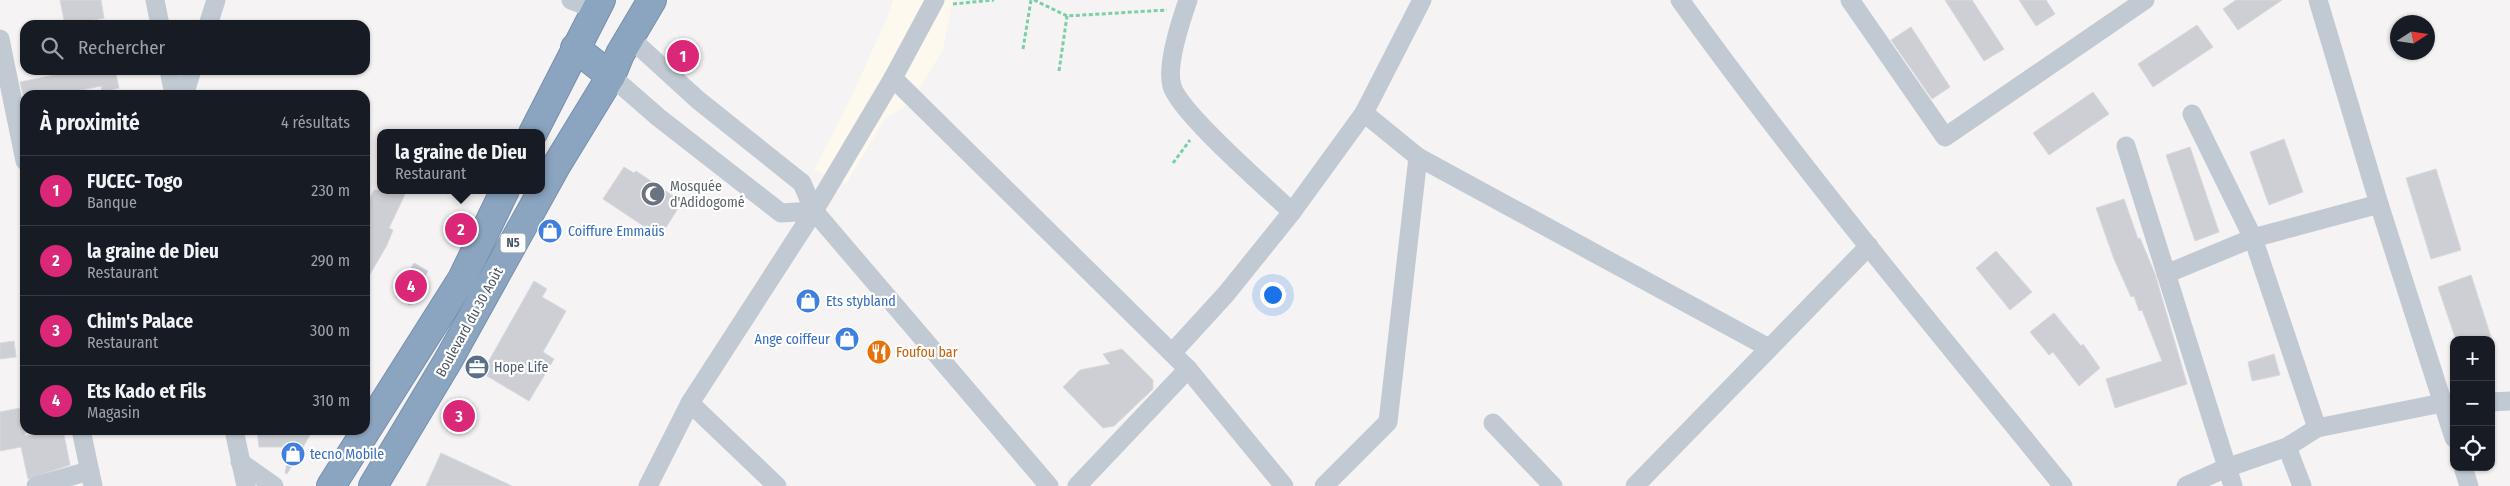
<!DOCTYPE html>
<html lang="fr">
<meta charset="utf-8">
<style>
:root{--surface:#171b24;--page:#242831;--text:#f1f3f6;--muted:#9ea1a6;--line:#363941;--accent:#db2777}
body{margin:0;font-family:"Fira Sans Condensed",sans-serif;background:var(--page);color:var(--text)}
.controls{position:absolute;right:15px;bottom:15px;display:grid;overflow:hidden;border-radius:10px;box-shadow:0 1px 4px #0004}
.controls button{width:45px;height:45px;display:grid;place-items:center;padding:0;border:0;border-bottom:1px solid var(--line);background:var(--surface);color:var(--text);font:25px sans-serif}
.compass{position:absolute;left:2390px;top:15px;width:45px;height:45px;border-radius:50%;background:var(--surface);box-shadow:0 1px 4px #0004;rotate:78deg}
.you{position:absolute;left:1272px;top:294px;width:18px;height:18px;margin:-12px;border:4px solid #fff;border-radius:50%;background:#1a73e8;box-shadow:0 0 0 8px #1a73e833}
.badge{display:grid;place-items:center;width:32px;height:32px;border-radius:50%;background:var(--accent);color:#fff;font-size:16px;font-weight:700}
.pin{position:absolute;translate:-50% -50%;border:2px solid #fff;box-shadow:0 1px 5px #0006}
.popup{position:absolute;left:377px;top:129px;width:168px;height:65px;box-sizing:border-box;display:grid;place-content:center;border-radius:10px;background:var(--surface);filter:drop-shadow(0 1px 4px #0005);font-size:16px;white-space:nowrap;color:var(--muted)}
.popup b{font-size:19px;color:var(--text)}
.popup::after{content:'';position:absolute;left:50%;top:100%;margin-left:-10px;border:10px solid transparent;border-top-color:var(--surface)}
.list{margin:0;padding:0;list-style:none}
h2{display:flex;justify-content:space-between;align-items:center;height:65px;margin:0;padding:0 20px;font-size:21px}
h2 small{font-size:16px;font-weight:400;color:var(--muted)}
.list li{display:grid;grid-template-columns:32px 1fr auto;gap:15px;align-items:center;box-sizing:border-box;height:70px;padding:0 20px;border-top:1px solid var(--line)}
.list b{display:block;font-size:19px;white-space:nowrap}
.list p{margin:0;font-size:16px;white-space:nowrap;color:var(--muted)}
.list em{font-size:16px;font-style:normal;color:var(--muted)}
.icon{flex:none;width:28px;height:28px;fill:none;stroke:currentColor;stroke-width:2;stroke-linecap:round;stroke-linejoin:round}
.map{position:relative;flex:none;width:2510px;height:486px;overflow:hidden}
.search{position:absolute;background:var(--surface);box-shadow:0 1px 4px #0004;left:20px;top:20px;width:350px;height:55px;display:flex;align-items:center;gap:12px;box-sizing:border-box;padding:0 18px;border-radius:15px;color:var(--muted);font-size:19px}
.panel{position:absolute;background:var(--surface);box-shadow:0 1px 4px #0004;left:20px;top:90px;width:350px;height:345px;border-radius:15px}
.map>svg:first-child{display:block}
</style>
<div class="map">
<svg width="2510" height="486" viewBox="0 0 2510 486">
<rect width="100%" height="100%" fill="#f5f3f3"/>
<path fill="#fdf9ef" d="M 893,0 L 953,0 L 943,50 L 910,103 L 884,120 L 846,184 L 814,170 L 853,93 L 889,13 Z"/>
<g fill="#cdcfd5" stroke="#d7d9de">
<path d="M 60,0 L 101,0 L 104,18 L 65,25 Z"/>
<path d="M 1945,0 L 1972,0 L 2004,49 L 1984,61 Z"/>
<path d="M 2019,0 L 2046,0 L 2055,14 L 2036,26 Z"/>
<path d="M 2236,0 L 2282,0 L 2238,30 L 2223,9 Z"/>
<path d="M 2197,25 L 2213,47 L 2153,87 L 2138,64 Z"/>
<path d="M 1911,27 L 1950,87 L 1932,99 L 1891,40 Z"/>
<path d="M 79,70 L 115,70 L 119,88 L 102,92 L 101,86 L 56,95 L 23,95 L 20,82 Z"/>
<path d="M 2093,92 L 2109,114 L 2049,155 L 2033,133 Z"/>
<path d="M 2284,139 L 2303,192 L 2269,205 L 2250,152 Z"/>
<path d="M 2190,147 L 2219,232 L 2195,241 L 2166,155 Z"/>
<path d="M 624,167 L 634,173 L 636,171 L 682,202 L 660,237 L 603,199 Z"/>
<path d="M 2436,169 L 2461,250 L 2431,259 L 2406,178 Z"/>
<path d="M 374,190 L 407,190 L 389,228 L 393,230 L 387,245 L 365,283 L 365,208 Z"/>
<path d="M 2124,199 L 2138,239 L 2140,238 L 2155,274 L 2187,384 L 2115,408 L 2106,379 L 2162,361 L 2142,310 L 2139,311 L 2134,296 L 2131,297 L 2114,259 L 2096,208 Z"/>
<path d="M 1996,251 L 2032,292 L 2010,310 L 1976,268 Z"/>
<path d="M 414,263 L 428,271 L 410,305 L 396,297 Z"/>
<path d="M 2471,275 L 2492,340 L 2456,340 L 2438,287 Z"/>
<path d="M 534,281 L 547,289 L 542,297 L 566,311 L 543,352 L 554,359 L 529,401 L 482,373 Z"/>
<path d="M 2054,313 L 2081,346 L 2083,344 L 2100,368 L 2079,386 L 2053,352 L 2049,355 L 2030,332 Z"/>
<path d="M 14,341 L 16,357 L 0,359 L 0,343 Z"/>
<path d="M 1122,349 L 1153,380 L 1153,389 L 1114,426 L 1103,428 L 1063,387 L 1080,370 L 1110,364 L 1103,354 Z"/>
<path d="M 2274,354 L 2280,375 L 2252,381 L 2248,362 Z"/>
<path d="M 25,407 L 25,436 L 63,430 L 70,465 L 28,479 L 21,447 L 0,451 L 0,412 Z"/>
<path d="M 257,430 L 313,430 L 287,474 L 285,473 L 290,447 L 259,447 Z"/>
<path d="M 441,453 L 512,486 L 426,486 Z"/>
</g>
<g fill="none" stroke-linecap="round" stroke-linejoin="round">
<defs>
<g id="highway">
<path d="M 575,48 L 611,76"/>
<path d="M 533,133 L 601,0"/>
<path d="M 331,486 L 462,279 L 505,190"/>
<path d="M 373,486 L 449,359 L 556,166 L 611,76 L 620,54 L 652,0"/>
</g>
</defs>
<use href="#highway" stroke="#7690ad" stroke-width="30"/>
<g stroke="#7ad0a6" stroke-width="3" stroke-dasharray="4 2.5" stroke-linecap="butt">
<path d="M 1034,0 L 1067,16 L 1167,10"/>
<path d="M 953,4 L 994,0"/>
<path d="M 1023,49 L 1031,0"/>
<path d="M 1059,71 L 1067,16"/>
<path d="M 1173,163 L 1190,140"/>
</g>
<g stroke="#c1cad2" stroke-width="19">
<path d="M 155,0 L 160,25"/>
<path d="M 571,0 L 595,9"/>
<path d="M 1188,0 C 1181,20 1166,66 1172,86 C 1179,112 1268,189 1292,212"/>
<path d="M 1680,0 C 1800,167 1933,326 2063,486"/>
<path d="M 1850,0 L 1945,137 L 2145,0"/>
<path d="M 2318,0 L 2379,204 L 2454,438"/>
<path d="M 208,25 L 216,0"/>
<path d="M 629,37 L 698,100 L 802,183 L 814,211 L 1049,486"/>
<path d="M 0,39 L 25,161"/>
<path d="M 169,70 L 174,95"/>
<path d="M 611,76 L 658,117 L 781,213 L 814,211"/>
<path d="M 893,78 L 1188,369 L 1284,486"/>
<path d="M 184,95 L 192,70"/>
<path d="M 2192,114 L 2253,238 L 2317,428"/>
<path d="M 2126,146 L 2233,486"/>
<path d="M 1418,157 L 1769,348"/>
<path d="M 2166,274 L 2253,238 L 2379,204"/>
<path d="M 1172,353 L 1226,294 L 1292,212 L 1364,113 L 1422,0"/>
<path d="M 2491,402 L 2510,401"/>
<path d="M 690,403 L 777,486"/>
<path d="M 1493,423 L 1553,486"/>
<path d="M 81,430 L 93,486"/>
<path d="M 234,430 L 246,486"/>
<path d="M 2287,447 L 2302,486"/>
<path d="M 240,462 L 274,486"/>
<path d="M 2463,467 L 2469,486"/>
<path d="M 36,486 L 89,471"/>
<path d="M 648,486 L 690,403 L 814,211 L 893,78 L 935,0"/>
<path d="M 1077,486 L 1188,369"/>
<path d="M 1324,486 L 1388,422 L 1418,157 L 1364,113"/>
<path d="M 1635,486 L 1869,246"/>
<path d="M 2186,486 L 2226,468 L 2287,447 L 2317,428 L 2442,403 L 2454,403"/>
</g>
<use href="#highway" stroke="#8ba5c1" stroke-width="28"/>
</g>
<defs>
<symbol id="mosque-disc" viewBox="-11 -11 22 22"><circle r="9.5" fill="#6b7280" stroke="#fff"/><path d="M3.5-4.9A6 6 0 1 0 3.5 4.9A5 5 0 1 1 3.5-4.9Z" fill="#fff"/></symbol>
<symbol id="shop-disc" viewBox="-11 -11 22 22"><circle r="9.5" fill="#3f7fe0" stroke="#fff"/><path d="M-5-2.5h2.3a2.7 3.5 0 0 1 5.4 0H5L5.5 6h-11ZM-1.5-2.5h3a1.5 2.3 0 0 0-3 0Z" fill="#fff"/></symbol>
<symbol id="restaurant-disc" viewBox="-11 -11 22 22"><circle r="9.5" fill="#e8710a" stroke="#fff"/><path d="M-5-6h1v4h1v-4h1v4h1v-4h1v5L-1.5 .5V6h-2V.5L-5-1ZM5-6V6H3V1.5H1.5Q1.5-4 5-6Z" fill="#fff"/></symbol>
<symbol id="office-disc" viewBox="-11 -11 22 22"><circle r="9.5" fill="#5c6f8a" stroke="#fff"/><path d="M-6-3h4V-5.5h4V-3h4V5H-6ZM-1-4.5V-3h2v-1.5ZM-6 0V1H6V0Z" fill="#fff"/></symbol>
</defs>
<g fill-rule="evenodd">
<use href="#mosque-disc" x="639" y="180" width="28" height="28"/>
<use href="#shop-disc" x="536" y="217" width="28" height="28"/>
<use href="#shop-disc" x="794" y="287" width="28" height="28"/>
<use href="#shop-disc" x="833" y="325" width="28" height="28"/>
<use href="#restaurant-disc" x="865" y="338" width="28" height="28"/>
<use href="#office-disc" x="463" y="353" width="28" height="28"/>
<use href="#shop-disc" x="279" y="440" width="28" height="28"/>
</g>
<g text-anchor="middle" stroke-width="4.5" stroke-linejoin="round" paint-order="stroke">
<rect fill="#fff" stroke="#808990" stroke-width="1" x="500.5" y="233.5" width="25" height="19" rx="4"/>
<g font-size="12" font-weight="bold" fill="#4a5661">
<text x="513" y="247">N5</text>
</g>
<g font-size="14" fill="#5b616d" stroke="#fff" text-anchor="start">
<text x="670" y="191">Mosquée<tspan x="670" dy="16">d'Adidogomé</tspan></text>
</g>
<g font-size="14" fill="#366cbe" stroke="#fff" text-anchor="start">
<text x="568" y="236">Coiffure Emmaüs</text>
<text x="826" y="306">Ets stybland</text>
<text x="830" y="344" text-anchor="end">Ange coiffeur</text>
<text x="310" y="459">tecno Mobile</text>
</g>
<g font-size="14" fill="#4a5661" stroke="#fff">
<text transform="translate(469 322) rotate(-61)" y="5">Boulevard du 30 Août</text>
</g>
<g font-size="14" fill="#c56008" stroke="#fff" text-anchor="start">
<text x="896" y="357">Foufou bar</text>
</g>
<g font-size="14" fill="#4e5e75" stroke="#fff" text-anchor="start">
<text x="494" y="372">Hope Life</text>
</g>
</g>
</svg>
<div class="controls">
<button>+</button>
<button>−</button>
<button><svg class="icon" aria-label="locate" viewBox="0 0 24 24"><circle cx="12" cy="12" r="6"/><path d="M12 2v4M12 18v4M2 12h4M18 12h4"/></svg></button>
</div>
<svg class="compass" viewBox="-18 -18 36 36"><path d="M0-13l5 13h-10z" fill="#e53935"/><path d="M0 13l5-13h-10z" fill="#9ea1a6"/></svg>
<div class="you"></div>
<div class="pin badge" style="left:683px;top:56px">1</div>
<div class="pin badge" style="left:461px;top:229px">2</div>
<div class="popup"><b>la graine de Dieu</b>Restaurant</div>
<div class="pin badge" style="left:459px;top:416px">3</div>
<div class="pin badge" style="left:411px;top:286px">4</div>
<div class="search"><svg class="icon" aria-label="search" viewBox="0 0 24 24"><circle cx="10" cy="10" r="6"/><path d="M15 15l6 6"/></svg>Rechercher</div>
<section class="panel">
<h2>À proximité<small>4 résultats</small></h2>
<ul class="list">
<li><span class="badge">1</span><div><b>FUCEC- Togo</b><p>Banque</p></div><em>230 m</em></li>
<li><span class="badge">2</span><div><b>la graine de Dieu</b><p>Restaurant</p></div><em>290 m</em></li>
<li><span class="badge">3</span><div><b>Chim's Palace</b><p>Restaurant</p></div><em>300 m</em></li>
<li><span class="badge">4</span><div><b>Ets Kado et Fils</b><p>Magasin</p></div><em>310 m</em></li>
</ul>
</section>
</div>
